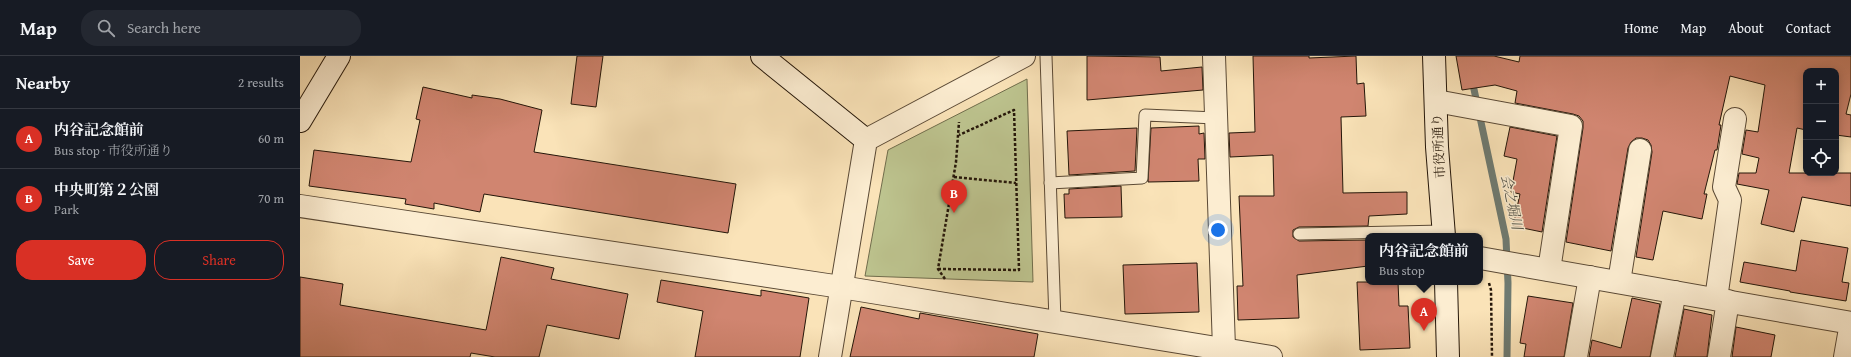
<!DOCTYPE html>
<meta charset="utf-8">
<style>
:root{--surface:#171b24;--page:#242831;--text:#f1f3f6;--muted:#9ea1a6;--line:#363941;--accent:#d93025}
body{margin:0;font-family:"Gentium Book Plus","Noto Serif JP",serif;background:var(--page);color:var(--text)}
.controls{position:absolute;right:12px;top:12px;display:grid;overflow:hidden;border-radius:8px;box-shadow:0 2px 10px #0003}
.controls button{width:36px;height:36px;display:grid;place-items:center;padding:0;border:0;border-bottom:1px solid var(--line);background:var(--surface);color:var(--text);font:20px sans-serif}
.you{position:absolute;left:918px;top:174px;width:14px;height:14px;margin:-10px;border:3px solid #fff;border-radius:50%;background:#1a73e8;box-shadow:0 0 0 6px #1a73e833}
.badge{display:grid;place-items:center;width:26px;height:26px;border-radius:50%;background:var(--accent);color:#fff;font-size:13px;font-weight:700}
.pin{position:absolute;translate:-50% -33px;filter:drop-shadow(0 1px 2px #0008)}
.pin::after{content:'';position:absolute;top:21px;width:14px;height:12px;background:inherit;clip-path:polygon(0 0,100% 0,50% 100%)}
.popup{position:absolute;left:1065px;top:177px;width:118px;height:52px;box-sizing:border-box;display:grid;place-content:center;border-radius:8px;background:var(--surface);filter:drop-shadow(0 1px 3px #0005);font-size:13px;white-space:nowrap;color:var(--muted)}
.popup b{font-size:15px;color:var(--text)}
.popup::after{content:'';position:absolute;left:50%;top:100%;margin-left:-8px;border:8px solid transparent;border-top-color:var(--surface)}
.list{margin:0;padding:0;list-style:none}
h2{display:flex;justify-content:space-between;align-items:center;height:52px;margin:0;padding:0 16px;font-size:17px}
h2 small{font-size:13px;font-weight:400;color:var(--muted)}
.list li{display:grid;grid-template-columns:26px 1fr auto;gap:12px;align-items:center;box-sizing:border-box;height:60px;padding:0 16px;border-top:1px solid var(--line)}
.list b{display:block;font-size:15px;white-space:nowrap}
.list p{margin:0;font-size:13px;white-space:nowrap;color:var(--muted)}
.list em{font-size:13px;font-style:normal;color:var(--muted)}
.actions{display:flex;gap:8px;padding:12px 16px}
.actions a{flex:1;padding:9px 0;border:1px solid var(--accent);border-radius:16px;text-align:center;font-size:14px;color:var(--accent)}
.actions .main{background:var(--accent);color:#fff}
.icon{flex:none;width:22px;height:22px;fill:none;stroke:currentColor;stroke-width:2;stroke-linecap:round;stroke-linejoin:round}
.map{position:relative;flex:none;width:1551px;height:301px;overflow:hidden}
header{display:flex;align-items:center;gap:24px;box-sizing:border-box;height:56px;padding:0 20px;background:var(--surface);border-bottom:1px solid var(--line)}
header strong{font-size:19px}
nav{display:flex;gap:22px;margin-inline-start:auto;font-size:14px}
.search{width:280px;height:36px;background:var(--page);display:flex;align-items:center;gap:10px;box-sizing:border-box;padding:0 14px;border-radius:16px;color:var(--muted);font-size:15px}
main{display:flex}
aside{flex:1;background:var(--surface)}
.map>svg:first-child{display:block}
</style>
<header>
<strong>Map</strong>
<div class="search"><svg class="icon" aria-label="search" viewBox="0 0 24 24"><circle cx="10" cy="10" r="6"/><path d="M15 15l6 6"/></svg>Search here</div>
<nav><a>Home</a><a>Map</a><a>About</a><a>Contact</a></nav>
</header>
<main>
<aside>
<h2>Nearby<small>2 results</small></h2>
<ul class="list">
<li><span class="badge">A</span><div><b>内谷記念館前</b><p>Bus stop · 市役所通り</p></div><em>60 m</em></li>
<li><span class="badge">B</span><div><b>中央町第２公園</b><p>Park</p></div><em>70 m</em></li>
</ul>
<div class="actions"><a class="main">Save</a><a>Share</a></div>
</aside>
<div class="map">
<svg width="1551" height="301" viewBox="0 0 1551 301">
<rect width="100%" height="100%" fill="#fae3b8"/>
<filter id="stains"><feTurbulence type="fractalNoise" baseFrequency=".005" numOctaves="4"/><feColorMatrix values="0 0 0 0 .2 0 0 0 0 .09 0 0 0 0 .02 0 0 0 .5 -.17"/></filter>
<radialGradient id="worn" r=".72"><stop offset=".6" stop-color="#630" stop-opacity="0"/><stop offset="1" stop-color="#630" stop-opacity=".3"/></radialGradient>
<path fill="#bdc48f" stroke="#706d4c" d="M 727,23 L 733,226 L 565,220 L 588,94 Z"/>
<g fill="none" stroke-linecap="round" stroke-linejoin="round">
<path stroke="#6e7a71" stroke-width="7" d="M 1172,24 L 1206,183 L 1208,227 L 1207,301"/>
</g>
<g fill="#d08570" stroke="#241609">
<path d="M 277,0 L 303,0 L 296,51 L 271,48 Z"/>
<path d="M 787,0 L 860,1 L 861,15 L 902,11 L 903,34 L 787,44 Z"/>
<path d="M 953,0 L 1009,0 L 1009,2 L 1056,0 L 1057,28 L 1064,27 L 1066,60 L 1041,61 L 1043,137 L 1107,136 L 1107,158 L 1069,160 L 1068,170 L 999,171 L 993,174 L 993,181 L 999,185 L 1068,184 L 1068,210 L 997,219 L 999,262 L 938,264 L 937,230 L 943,230 L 939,140 L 974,140 L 973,99 L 930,101 L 929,77 L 955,76 Z"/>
<path d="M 1156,0 L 1194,0 L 1219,6 L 1220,0 L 1551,0 L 1551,38 L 1546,58 L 1551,59 L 1551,81 L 1536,79 L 1536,15 L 1506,15 L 1506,74 L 1497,72 L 1489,117 L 1551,117 L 1551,150 L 1502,141 L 1494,176 L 1461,168 L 1469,134 L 1437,128 L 1439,117 L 1456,117 L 1459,102 L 1442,98 L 1446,74 L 1458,76 L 1465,29 L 1430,20 L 1419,69 L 1421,69 L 1417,94 L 1415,94 L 1404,138 L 1407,138 L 1402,163 L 1363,155 L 1353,204 L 1336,201 L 1352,96 L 1351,89 L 1348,84 L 1342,82 L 1336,82 L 1331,86 L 1328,92 L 1311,195 L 1266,186 L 1283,72 L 1283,65 L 1279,60 L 1273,58 L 1215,47 L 1217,35 L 1195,29 L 1162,34 Z"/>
<path d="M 123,31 L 172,42 L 172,39 L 200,43 L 242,54 L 234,96 L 436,128 L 428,177 L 184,138 L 180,156 L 134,147 L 134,153 L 105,148 L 106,143 L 9,130 L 14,94 L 111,106 L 120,64 L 116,63 Z"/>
<path d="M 899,70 L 899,78 L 904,77 L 905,103 L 898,103 L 899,125 L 848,126 L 851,72 Z"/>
<path d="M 1210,71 L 1257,80 L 1242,176 L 1213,170 L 1220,138 L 1211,136 L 1217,103 L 1204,100 Z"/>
<path d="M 837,72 L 835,115 L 769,119 L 767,75 Z"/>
<path d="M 821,130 L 822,161 L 765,162 L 764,138 L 769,138 L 769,133 Z"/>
<path d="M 1501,184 L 1548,192 L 1542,226 L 1549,227 L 1546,245 L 1490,236 L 1490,235 L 1440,226 L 1444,206 L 1496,215 Z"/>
<path d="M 201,201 L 254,212 L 251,223 L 328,238 L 319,283 L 247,269 L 239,301 L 195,301 L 171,297 L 170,301 L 0,301 L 0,221 L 43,228 L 40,249 L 186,274 Z"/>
<path d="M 897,207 L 899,256 L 825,258 L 823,209 Z"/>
<path d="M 361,224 L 461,240 L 461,234 L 509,242 L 500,301 L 395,301 L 403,255 L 357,246 Z"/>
<path d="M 1057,226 L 1098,226 L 1099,250 L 1108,250 L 1110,292 L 1060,294 Z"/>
<path d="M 1228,240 L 1273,247 L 1264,301 L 1224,301 L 1226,288 L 1220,287 Z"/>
<path d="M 1332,242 L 1360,248 L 1350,301 L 1289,301 L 1292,284 L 1321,292 Z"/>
<path d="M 561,251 L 619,263 L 620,257 L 738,278 L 734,301 L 550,301 Z"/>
<path d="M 1384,253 L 1412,259 L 1407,301 L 1375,301 Z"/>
<path d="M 1436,271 L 1475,279 L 1471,301 L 1432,301 Z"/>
</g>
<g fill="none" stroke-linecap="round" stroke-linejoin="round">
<defs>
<g id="lane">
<path d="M 746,0 L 755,265"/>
<path d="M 750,127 L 842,122 L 845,59 L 916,62"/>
<path d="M 999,178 L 1143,175"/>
</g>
<g id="street">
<path d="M 914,0 L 924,292"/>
<path d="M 1136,45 L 1271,70 L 1249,214"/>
<path d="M 0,150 L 541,231 L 971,301"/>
<path d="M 1180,202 L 1551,267 L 1545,301"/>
<path d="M 1319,226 L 1340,94"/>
<path d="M 1416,243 L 1430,144 L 1424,131 L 1435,63"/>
<path d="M 530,301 L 566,84 L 724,0"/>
<path d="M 1276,301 L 1290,221"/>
<path d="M 1362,301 L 1375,236"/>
<path d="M 1419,301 L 1428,245"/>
</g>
<g id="secondary">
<path d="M 462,0 L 566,84"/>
<path d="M 1134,0 L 1137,91 L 1144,180"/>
<path d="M 0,65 L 39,0"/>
<path d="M 1146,226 L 1148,301"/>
</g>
</defs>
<use href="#lane" stroke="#5a4935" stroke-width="13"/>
<use href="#street" stroke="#5a4935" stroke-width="24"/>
<use href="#secondary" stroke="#241609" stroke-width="24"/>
<g stroke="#241609" stroke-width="2.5" stroke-dasharray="3 2" stroke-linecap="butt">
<path d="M 654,121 L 716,127"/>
<path d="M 638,213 L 719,214 L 714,54 L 659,79"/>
<path d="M 645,223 L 638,213 L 656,106 L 659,66"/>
<path d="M 1189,227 L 1191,234 L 1192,301"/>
</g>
<use href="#lane" stroke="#fcedd1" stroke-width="11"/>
<use href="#street" stroke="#fcedd1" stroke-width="22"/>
<use href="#secondary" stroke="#fcedd1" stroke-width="22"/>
</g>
<g text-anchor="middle" stroke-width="3" stroke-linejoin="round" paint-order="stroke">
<g font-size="13" fill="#241609" stroke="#fcedd1">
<text transform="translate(1138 90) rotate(-93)" y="5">市役所通り</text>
</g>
<g font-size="14" font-style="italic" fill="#4f5046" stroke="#fcedd1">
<text transform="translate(1212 146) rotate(78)" y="5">会之堀川</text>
</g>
</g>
<rect width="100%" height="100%" filter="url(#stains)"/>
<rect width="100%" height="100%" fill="url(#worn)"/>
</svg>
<div class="controls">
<button>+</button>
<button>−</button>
<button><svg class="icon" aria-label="locate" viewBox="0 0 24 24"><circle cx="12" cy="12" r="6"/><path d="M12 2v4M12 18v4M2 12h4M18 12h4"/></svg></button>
</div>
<div class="you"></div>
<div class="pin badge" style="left:1124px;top:275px">A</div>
<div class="popup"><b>内谷記念館前</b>Bus stop</div>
<div class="pin badge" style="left:654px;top:157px">B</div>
</div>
</main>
